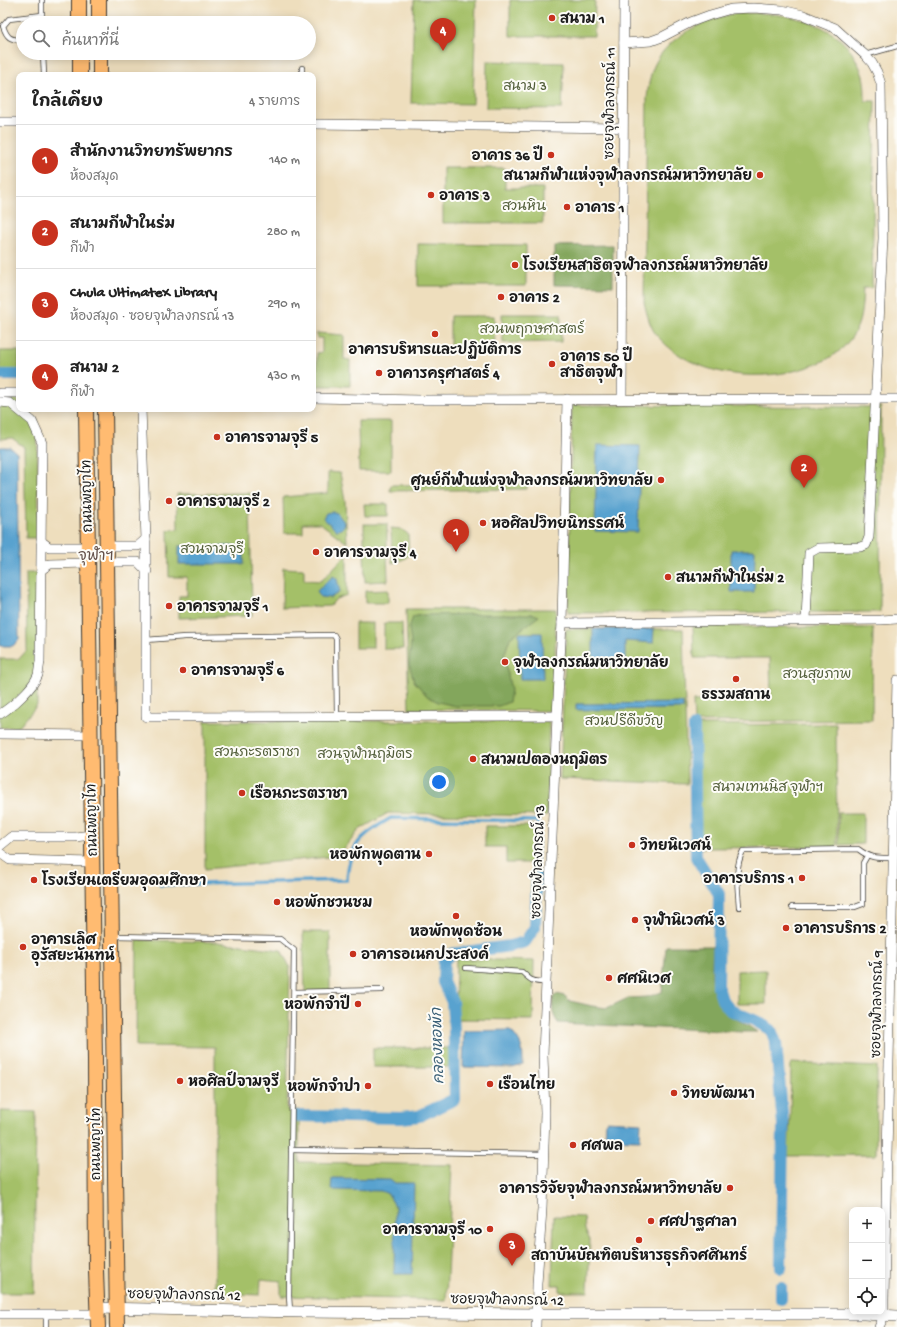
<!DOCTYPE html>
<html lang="th">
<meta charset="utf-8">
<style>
:root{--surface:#fff;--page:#f2f2f2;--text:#222;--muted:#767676;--line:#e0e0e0;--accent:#c8321e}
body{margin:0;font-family:"Gochi Hand","Playpen Sans Thai",sans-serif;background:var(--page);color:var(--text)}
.controls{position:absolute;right:12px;bottom:12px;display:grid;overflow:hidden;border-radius:8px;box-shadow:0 2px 10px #0003}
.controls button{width:36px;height:36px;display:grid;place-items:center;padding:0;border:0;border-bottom:1px solid var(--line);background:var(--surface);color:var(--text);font:20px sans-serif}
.you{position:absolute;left:439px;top:782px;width:14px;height:14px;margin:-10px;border:3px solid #fff;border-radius:50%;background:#1a73e8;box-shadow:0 0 0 6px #1a73e833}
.badge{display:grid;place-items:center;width:26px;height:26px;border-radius:50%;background:var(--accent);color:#fff;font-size:13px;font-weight:700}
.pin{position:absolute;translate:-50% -33px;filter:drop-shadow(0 1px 2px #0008)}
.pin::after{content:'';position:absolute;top:21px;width:14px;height:12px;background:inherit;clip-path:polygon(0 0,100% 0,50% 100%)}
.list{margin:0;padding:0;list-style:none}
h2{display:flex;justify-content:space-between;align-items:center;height:52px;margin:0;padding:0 16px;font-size:17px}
h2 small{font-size:13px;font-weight:400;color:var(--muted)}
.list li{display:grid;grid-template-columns:26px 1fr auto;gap:12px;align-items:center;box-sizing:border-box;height:72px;padding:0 16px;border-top:1px solid var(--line)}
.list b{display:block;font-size:15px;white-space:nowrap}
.list p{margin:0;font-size:13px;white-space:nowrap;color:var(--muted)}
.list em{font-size:13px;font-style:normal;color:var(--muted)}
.icon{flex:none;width:22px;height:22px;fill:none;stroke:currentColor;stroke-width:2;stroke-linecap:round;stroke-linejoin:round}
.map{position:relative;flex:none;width:897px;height:1327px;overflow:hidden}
.search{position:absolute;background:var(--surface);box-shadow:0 2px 10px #0003;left:16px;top:16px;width:300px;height:44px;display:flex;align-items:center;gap:10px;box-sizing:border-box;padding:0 14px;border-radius:22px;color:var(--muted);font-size:15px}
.panel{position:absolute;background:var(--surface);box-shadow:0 2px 10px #0003;left:16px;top:72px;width:300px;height:340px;border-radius:8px}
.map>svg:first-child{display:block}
</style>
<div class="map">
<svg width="897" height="1327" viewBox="0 0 897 1327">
<rect width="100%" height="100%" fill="#fdfcf7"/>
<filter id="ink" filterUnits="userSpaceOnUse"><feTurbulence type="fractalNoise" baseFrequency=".025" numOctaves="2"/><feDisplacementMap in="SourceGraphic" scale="8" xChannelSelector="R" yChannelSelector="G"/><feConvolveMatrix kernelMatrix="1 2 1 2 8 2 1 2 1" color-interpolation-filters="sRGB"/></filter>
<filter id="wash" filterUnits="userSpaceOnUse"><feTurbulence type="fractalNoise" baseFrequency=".012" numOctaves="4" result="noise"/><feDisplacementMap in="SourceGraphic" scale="16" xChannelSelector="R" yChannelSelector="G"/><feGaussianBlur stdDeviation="0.9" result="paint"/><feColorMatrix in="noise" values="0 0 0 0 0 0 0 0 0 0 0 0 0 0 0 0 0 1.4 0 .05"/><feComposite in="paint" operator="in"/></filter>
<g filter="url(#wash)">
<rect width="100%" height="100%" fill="#eedebd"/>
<g fill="#a4c067" stroke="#606e42">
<path d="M 414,0 L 476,0 L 473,104 L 411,103 Z"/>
<path d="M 510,0 L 595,0 L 594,36 L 510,36 Z"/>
<path d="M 760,13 C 805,16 848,28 863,76 C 865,84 865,93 865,101 L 875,101 L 872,288 L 863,288 C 862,305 862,324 851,338 C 838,357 819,364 798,370 C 750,382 694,375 659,338 C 650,329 647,314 644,302 L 647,98 C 648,89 649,80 652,71 C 663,39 700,21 732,14 C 741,13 751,13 760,13 Z"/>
<path d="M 487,61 L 564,63 L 562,109 L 486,108 Z"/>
<path d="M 443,168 L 505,168 L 505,188 L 543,188 L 543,223 L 443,223 Z"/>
<path d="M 418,244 L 526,245 L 526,286 L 418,286 Z"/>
<path d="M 502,314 L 561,314 L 561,342 L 503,343 Z"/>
<path d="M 450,316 L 494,316 L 495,352 L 450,352 Z"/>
<path d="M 317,333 L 344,335 L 344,359 L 350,360 L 350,386 L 313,386 L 313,369 L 317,369 L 317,353 L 322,352 L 322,338 L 317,338 Z"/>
<rect x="0" y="351" width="19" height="22"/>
<path d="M 0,397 L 14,397 L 19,402 L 19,409 L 27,409 L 37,419 L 39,538 L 26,538 L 24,447 L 12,438 L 0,439 Z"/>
<path d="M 572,405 L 881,407 L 880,612 L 568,613 Z"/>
<path d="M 358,421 L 391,421 L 391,471 L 359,471 Z"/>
<path d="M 328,472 L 340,473 L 345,501 L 347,543 L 320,523 L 303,523 L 303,533 L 284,533 L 283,497 L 328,493 Z"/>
<path d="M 527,484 L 527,489 L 390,491 L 391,485 Z"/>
<path d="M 250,493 L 252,616 L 179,618 L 179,596 L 187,596 L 187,577 L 169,577 L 168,530 L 178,529 L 177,494 Z"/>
<path d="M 364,504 L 388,504 L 388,516 L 365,516 Z"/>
<rect x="364" y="524" width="23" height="23"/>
<path d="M 391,528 L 401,529 L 408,534 L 409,555 L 404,559 L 392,563 Z"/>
<path d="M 364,551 L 387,551 L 388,581 L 365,582 Z"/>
<path d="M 347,554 L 347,595 L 336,599 L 330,606 L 282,608 L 283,568 L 304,569 L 304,580 L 321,581 Z"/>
<path d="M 26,573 L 39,573 L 37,705 L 19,727 L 0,728 L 0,659 L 19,659 L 27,650 Z"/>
<path d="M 388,590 L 388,603 L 365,603 L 365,591 Z"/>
<path d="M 406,609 L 556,609 L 554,711 L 409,709 Z"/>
<rect x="355" y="623" width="18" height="25"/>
<path d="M 384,623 L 402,623 L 403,649 L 384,649 Z"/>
<path d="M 693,626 L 873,628 L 872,720 L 694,722 L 693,701 L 771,699 L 770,658 L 694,658 Z"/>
<path d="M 566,629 L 683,629 L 687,784 L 560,779 Z"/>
<path d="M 205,721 L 549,721 L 547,816 L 388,813 L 359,830 L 339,856 L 205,869 Z"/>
<path d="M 836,724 L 837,847 L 700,848 L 699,725 Z"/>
<path d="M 838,813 L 863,813 L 863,844 L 839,845 Z"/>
<path d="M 485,826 L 535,826 L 535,863 L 506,863 L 506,847 L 485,847 Z"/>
<path d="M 303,932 L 330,932 L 330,992 L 305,992 Z"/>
<path d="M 137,940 L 217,942 L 281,950 L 290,967 L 287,1110 L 299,1110 L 299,1162 L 452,1165 L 446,1300 L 281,1296 L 281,1281 L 261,1279 L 260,1295 L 215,1293 L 215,1047 L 136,1046 Z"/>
<path d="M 456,959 L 534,961 L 533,1020 L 455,1019 Z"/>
<path d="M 766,970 L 766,1004 L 737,1004 L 737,971 Z"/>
<rect x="373" y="1048" width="78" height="19"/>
<path d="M 791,1063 L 877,1067 L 876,1155 L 788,1156 L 790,1114 Z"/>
<path d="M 0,1111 L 36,1112 L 34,1293 L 0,1293 Z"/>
<path d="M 554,1216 L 584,1217 L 585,1230 L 590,1240 L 588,1292 L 560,1292 L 560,1285 L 552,1285 Z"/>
</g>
<g fill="#83a65c" stroke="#50613c">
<path d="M 613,245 L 613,286 L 554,285 L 554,246 Z"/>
<path d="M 488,614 L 534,614 L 539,616 L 510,638 L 504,656 L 511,690 L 509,702 L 499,706 L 456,706 L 438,702 L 427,696 L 414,681 L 409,664 L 411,643 L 409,628 L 413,617 L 421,615 Z"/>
<path d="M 666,946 L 713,946 C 712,969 708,998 728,1013 C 737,1020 748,1025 757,1032 L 742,1032 L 558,1023 C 551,1012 552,1008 554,996 L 557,994 L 565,996 L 570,1001 L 592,1006 L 607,1008 L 628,998 L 647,997 L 662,992 Z"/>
</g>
<g fill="#58a2cf" stroke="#3a5f76">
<path d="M 597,445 L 640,446 L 638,532 L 595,531 Z"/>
<path d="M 0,447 L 10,447 L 17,453 L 19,640 L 13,646 L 0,646 Z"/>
<path d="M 333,512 L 337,513 L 345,523 C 343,528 341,530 336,530 L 323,518 L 326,513 Z"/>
<rect x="179" y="546" width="65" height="18"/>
<path d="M 731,550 L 755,550 L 754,592 L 731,592 Z"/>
<path d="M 333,576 L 337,579 L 340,592 L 330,598 L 320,597 L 317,591 Z"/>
<path d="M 593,629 L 654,629 L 653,643 L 625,641 L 625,665 L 593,664 Z"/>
<path d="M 519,633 L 542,633 L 543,679 L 520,679 Z"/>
<path d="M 683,703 L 683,709 L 576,710 L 576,704 Z"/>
<path d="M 510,1030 C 522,1043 523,1047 523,1065 L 512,1068 L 463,1067 L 464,1031 Z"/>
<path d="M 606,1121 L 641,1123 L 640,1140 L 605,1139 Z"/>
<path d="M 332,1178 L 390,1179 L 395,1183 L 414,1183 L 412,1274 L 394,1274 L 395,1206 L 388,1194 L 381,1191 L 331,1190 Z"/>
</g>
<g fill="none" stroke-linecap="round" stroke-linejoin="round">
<path stroke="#58a2cf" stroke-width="3.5" d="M 160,885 L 347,880 C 349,845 361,835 391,818 L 539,821 L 537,862"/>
<g stroke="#58a2cf" stroke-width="12">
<path d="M 0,375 L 19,375"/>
<path d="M 694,726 L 696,857 L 719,894 L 718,987 L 722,1000 L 730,1010 L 756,1021 L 771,1030 L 776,1043 L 783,1125 L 781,1268"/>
<path d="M 297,1116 L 401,1118 L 419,1116 L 455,1099 L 454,1030 L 452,1002 L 443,982 L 444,960 L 451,954 L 510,946 L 525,942 L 535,927 L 537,877"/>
<path d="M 781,1299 L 781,1287"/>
</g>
</g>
</g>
<g filter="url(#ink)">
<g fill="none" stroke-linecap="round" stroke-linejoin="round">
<defs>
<g id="service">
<path d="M 42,0 L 42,23"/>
<path d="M 23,40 C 10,40 7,38 3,26 L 9,19 L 42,15"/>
<path d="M 43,53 L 44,75"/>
<path d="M 865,55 L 897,46"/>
<path d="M 302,75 L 302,68"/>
<path d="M 146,640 L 185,637 L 334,635 L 336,639 L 337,716"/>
<path d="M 739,907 C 738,888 734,868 743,851 L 858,849 C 871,859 878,858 893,858"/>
<path d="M 792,907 L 855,907 L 863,904 L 863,863 L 867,856"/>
<path d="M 114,936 L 280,939 L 294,950 L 289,1296 L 290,1311"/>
<path d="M 466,968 L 522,972 C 531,981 533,982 546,982"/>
<path d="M 294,992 L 382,990"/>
<path d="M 291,1150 L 544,1154"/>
<path d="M 46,1314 L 46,1327"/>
</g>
<g id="minor">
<path d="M 624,43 L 651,41 L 662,37 L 691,22 L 710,15 L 731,9 L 753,8 L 782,10 L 803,15 L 835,28 L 865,55 L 872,63 L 877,72 L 881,84 L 883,238 L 869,537 L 866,545 L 860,547 L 818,548 L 809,553 L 806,620"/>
<path d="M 0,122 L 19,122"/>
<path d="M 313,124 L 622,128"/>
<path d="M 0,393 L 19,393"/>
<path d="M 313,398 L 421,400 L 897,399"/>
<path d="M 622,398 L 624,0"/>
<path d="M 0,402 L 10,403 L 32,421 L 42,443 L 40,662 C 39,666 39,671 38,675 C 33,688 12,707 0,714"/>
<path d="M 141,409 L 146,539 L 146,717 L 557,716"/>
<path d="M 41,541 L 49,547 L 87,547"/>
<path d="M 106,546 L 138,546 L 146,539"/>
<path d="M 107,562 L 138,562 L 147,571"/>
<path d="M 41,570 L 50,564 L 87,563"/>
<path d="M 562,623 L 881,620 L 897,619"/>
<path d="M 0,734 L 90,735"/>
<path d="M 0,846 L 11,837 L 75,837 L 91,835"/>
<path d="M 0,853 L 10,860 L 92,862"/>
<path d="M 0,1314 L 98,1314"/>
<path d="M 536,1327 L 537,1284 L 542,1209 L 545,1113 L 543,1055 L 557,716 L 562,623 L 567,399"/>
<path d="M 879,1327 L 884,1316 L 884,1299 L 897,680"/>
</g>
<path id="tertiary" d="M 97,1308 L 302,1312 L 537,1314 L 864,1314 L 897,1316"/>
<g id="primary">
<path d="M 79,0 L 79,23"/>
<path d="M 99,0 L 99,23"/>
<path d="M 80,53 L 80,75"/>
<path d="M 100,53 L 100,75"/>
<path d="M 86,409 L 95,1059 L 96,1271 L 98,1327"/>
<path d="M 105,409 L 117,1327"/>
</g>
</defs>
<use href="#service" stroke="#3c3934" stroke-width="6"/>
<use href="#minor" stroke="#3c3934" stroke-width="10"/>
<use href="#tertiary" stroke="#3c3934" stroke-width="12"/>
<use href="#primary" stroke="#3c3934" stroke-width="16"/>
<use href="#service" stroke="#fff" stroke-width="4.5"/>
<use href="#minor" stroke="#fff" stroke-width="9"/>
<use href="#tertiary" stroke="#fff" stroke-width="11"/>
<use href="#primary" stroke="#ffbb71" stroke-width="14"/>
</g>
</g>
<g fill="#c8321e" stroke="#fdfcf7" stroke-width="1.5">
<circle cx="552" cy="18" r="4"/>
<circle cx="551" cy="155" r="4"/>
<circle cx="760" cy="175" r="4"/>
<circle cx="431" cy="195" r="4"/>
<circle cx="567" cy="207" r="4"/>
<circle cx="515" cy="265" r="4"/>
<circle cx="501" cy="297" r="4"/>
<circle cx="435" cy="334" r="4"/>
<circle cx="552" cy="364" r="4"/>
<circle cx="379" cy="373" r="4"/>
<circle cx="217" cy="437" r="4"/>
<circle cx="661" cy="480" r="4"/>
<circle cx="169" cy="501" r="4"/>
<circle cx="483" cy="523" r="4"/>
<circle cx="316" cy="552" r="4"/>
<circle cx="668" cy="577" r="4"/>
<circle cx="169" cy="606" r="4"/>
<circle cx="505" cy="662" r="4"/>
<circle cx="183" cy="670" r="4"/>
<circle cx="736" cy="679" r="4"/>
<circle cx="473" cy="759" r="4"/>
<circle cx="242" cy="793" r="4"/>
<circle cx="632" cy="845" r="4"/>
<circle cx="429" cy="854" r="4"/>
<circle cx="802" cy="878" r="4"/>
<circle cx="34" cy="880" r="4"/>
<circle cx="277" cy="902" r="4"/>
<circle cx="456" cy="916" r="4"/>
<circle cx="635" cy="920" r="4"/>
<circle cx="786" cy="928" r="4"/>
<circle cx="23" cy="947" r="4"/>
<circle cx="353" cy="954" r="4"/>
<circle cx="609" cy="978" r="4"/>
<circle cx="358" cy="1004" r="4"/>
<circle cx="180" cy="1081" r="4"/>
<circle cx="490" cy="1084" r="4"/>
<circle cx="368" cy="1086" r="4"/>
<circle cx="674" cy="1093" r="4"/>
<circle cx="573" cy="1145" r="4"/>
<circle cx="730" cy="1188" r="4"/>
<circle cx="651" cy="1221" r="4"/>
<circle cx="490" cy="1229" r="4"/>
<circle cx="639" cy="1240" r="4"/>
</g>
<g text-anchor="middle" stroke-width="4" stroke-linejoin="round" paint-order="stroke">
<g font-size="14" font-weight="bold" fill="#1c1c1c" stroke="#fdfcf7" text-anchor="start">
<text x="560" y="23">สนาม 1</text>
<text x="543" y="160" text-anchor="end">อาคาร 36 ปี</text>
<text x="752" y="180" text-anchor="end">สนามกีฬาแห่งจุฬาลงกรณ์มหาวิทยาลัย</text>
<text x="439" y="200">อาคาร 3</text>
<text x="575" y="212">อาคาร 1</text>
<text x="523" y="270">โรงเรียนสาธิตจุฬาลงกรณ์มหาวิทยาลัย</text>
<text x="509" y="302">อาคาร 2</text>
<text x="435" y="354" text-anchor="middle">อาคารบริหารและปฏิบัติการ</text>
<text x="560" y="361">อาคาร 50 ปี<tspan x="560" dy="16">สาธิตจุฬา</tspan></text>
<text x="387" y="378">อาคารครุศาสตร์ 4</text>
<text x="225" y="442">อาคารจามจุรี 5</text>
<text x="653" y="485" text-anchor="end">ศูนย์กีฬาแห่งจุฬาลงกรณ์มหาวิทยาลัย</text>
<text x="177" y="506">อาคารจามจุรี 2</text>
<text x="491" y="528">หอศิลปวิทยนิทรรศน์</text>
<text x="324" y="557">อาคารจามจุรี 4</text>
<text x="676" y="582">สนามกีฬาในร่ม 2</text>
<text x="177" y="611">อาคารจามจุรี 1</text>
<text x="513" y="667">จุฬาลงกรณ์มหาวิทยาลัย</text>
<text x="191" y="675">อาคารจามจุรี 6</text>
<text x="736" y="699" text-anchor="middle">ธรรมสถาน</text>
<text x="481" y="764">สนามเปตองนฤมิตร</text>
<text x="250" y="798">เรือนภะรตราชา</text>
<text x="640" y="850">วิทยนิเวศน์</text>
<text x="421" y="859" text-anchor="end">หอพักพุดตาน</text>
<text x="794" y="883" text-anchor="end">อาคารบริการ 1</text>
<text x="42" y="885">โรงเรียนเตรียมอุดมศึกษา</text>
<text x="285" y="907">หอพักชวนชม</text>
<text x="643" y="925">จุฬานิเวศน์ 3</text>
<text x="794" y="933">อาคารบริการ 2</text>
<text x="456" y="936" text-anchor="middle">หอพักพุดซ้อน</text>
<text x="31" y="944">อาคารเลิศ<tspan x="31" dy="16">อุรัสยะนันทน์</tspan></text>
<text x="361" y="959">อาคารอเนกประสงค์</text>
<text x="617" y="983">ศศนิเวศ</text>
<text x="350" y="1009" text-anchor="end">หอพักจำปี</text>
<text x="188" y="1086">หอศิลป์จามจุรี</text>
<text x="498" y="1089">เรือนไทย</text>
<text x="360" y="1091" text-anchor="end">หอพักจำปา</text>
<text x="682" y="1098">วิทยพัฒนา</text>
<text x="581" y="1150">ศศพล</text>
<text x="722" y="1193" text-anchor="end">อาคารวิจัยจุฬาลงกรณ์มหาวิทยาลัย</text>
<text x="659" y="1226">ศศปาฐศาลา</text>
<text x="482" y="1234" text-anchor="end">อาคารจามจุรี 10</text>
<text x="639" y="1260" text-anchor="middle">สถาบันบัณฑิตบริหารธุรกิจศศินทร์</text>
</g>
<g font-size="14" fill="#525e3a" stroke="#fdfcf7">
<text x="525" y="90">สนาม 3</text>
<text x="524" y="210">สวนหิน</text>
<text x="532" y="333">สวนพฤกษศาสตร์</text>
<text x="212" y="553">สวนจามจุรี</text>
<text x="817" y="678">สวนสุขภาพ</text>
<text x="624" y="725">สวนปรีดีขวัญ</text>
<text x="257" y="756">สวนภะรตราชา</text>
<text x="365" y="758">สวนจุฬานฤมิตร</text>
<text x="768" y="791">สนามเทนนิส จุฬาฯ</text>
</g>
<g font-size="14" fill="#1c1c1c" stroke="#fdfcf7">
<text transform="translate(609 103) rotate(-89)" y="5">ซอยจุฬาลงกรณ์ 11</text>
<text transform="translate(86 496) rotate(-91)" y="5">ถนนพญาไท</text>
<text transform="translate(91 820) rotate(-91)" y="5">ถนนพญาไท</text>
<text transform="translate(537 862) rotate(-88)" y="5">ซอยจุฬาลงกรณ์ 13</text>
<text transform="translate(876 1004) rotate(-89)" y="5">ซอยจุฬาลงกรณ์ 9</text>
<text transform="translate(95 1144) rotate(-90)" y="5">ถนนพญาไท</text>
<text transform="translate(184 1294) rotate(1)" y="5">ซอยจุฬาลงกรณ์ 12</text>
<text transform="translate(507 1299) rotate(1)" y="5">ซอยจุฬาลงกรณ์ 12</text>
</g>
<g font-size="15" fill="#624f48" stroke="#fdfcf7">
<text x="96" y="560">จุฬาฯ</text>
</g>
<g font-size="15" font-style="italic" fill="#3a5f76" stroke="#fdfcf7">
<text transform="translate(437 1046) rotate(-92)" y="5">คลองหอพัก</text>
</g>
</g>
</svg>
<div class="controls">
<button>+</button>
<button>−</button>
<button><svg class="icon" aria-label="locate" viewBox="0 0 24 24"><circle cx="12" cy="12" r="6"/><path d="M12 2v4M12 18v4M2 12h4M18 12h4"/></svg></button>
</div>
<div class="you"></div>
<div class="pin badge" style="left:456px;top:552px">1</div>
<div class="pin badge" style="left:804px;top:488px">2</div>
<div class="pin badge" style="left:512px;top:1266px">3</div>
<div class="pin badge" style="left:443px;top:51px">4</div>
<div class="search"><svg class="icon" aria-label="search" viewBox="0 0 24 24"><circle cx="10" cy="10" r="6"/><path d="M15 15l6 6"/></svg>ค้นหาที่นี่</div>
<section class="panel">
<h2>ใกล้เคียง<small>4 รายการ</small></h2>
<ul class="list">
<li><span class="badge">1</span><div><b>สำนักงานวิทยทรัพยากร</b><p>ห้องสมุด</p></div><em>140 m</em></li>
<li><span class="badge">2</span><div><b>สนามกีฬาในร่ม</b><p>กีฬา</p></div><em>280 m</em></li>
<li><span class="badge">3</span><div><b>Chula UltimateX Library</b><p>ห้องสมุด · ซอยจุฬาลงกรณ์ 13</p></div><em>290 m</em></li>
<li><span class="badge">4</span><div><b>สนาม 2</b><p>กีฬา</p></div><em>430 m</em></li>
</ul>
</section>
</div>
